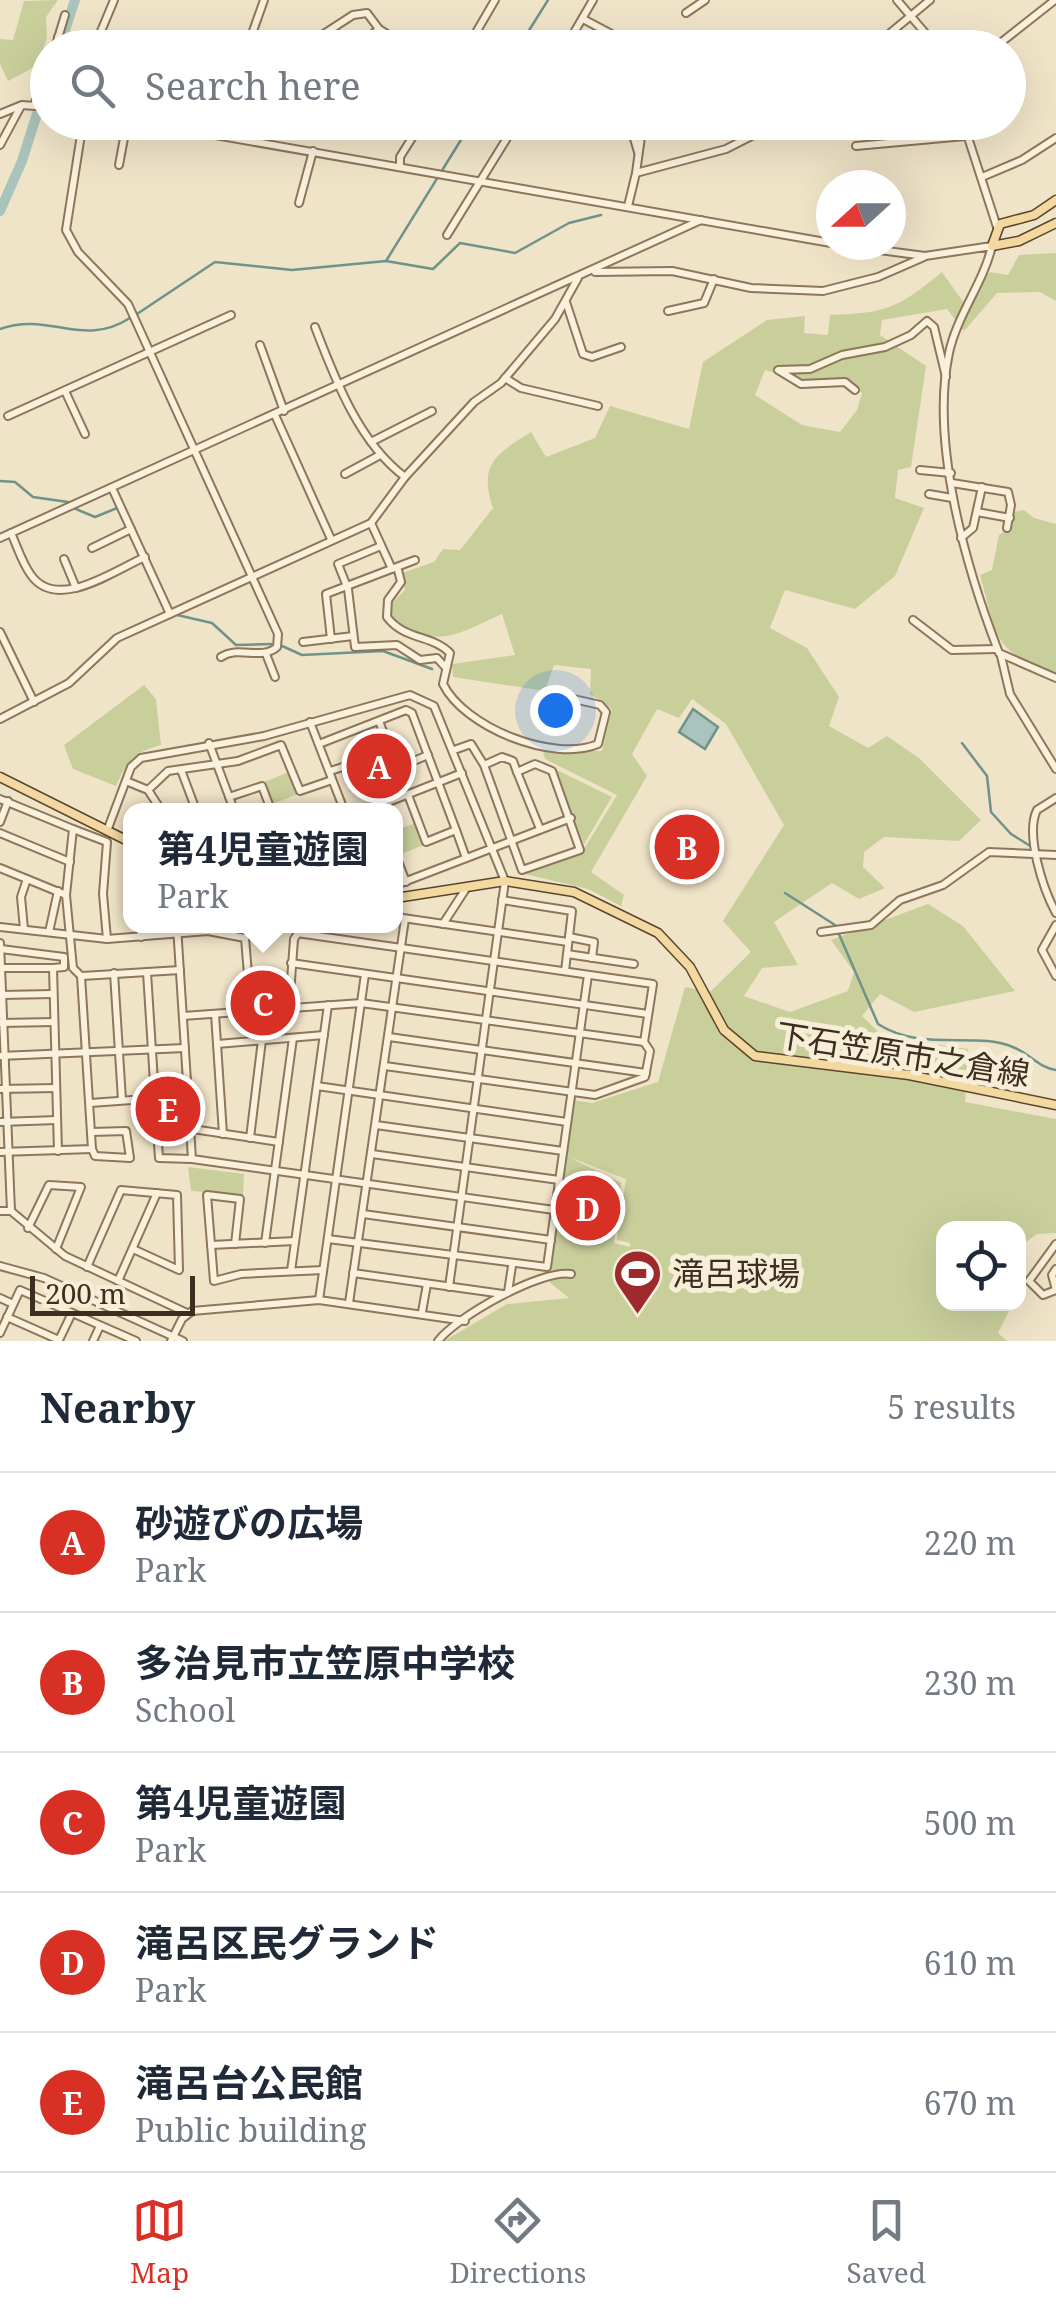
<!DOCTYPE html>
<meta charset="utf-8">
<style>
:root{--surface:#fff;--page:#f2f2f3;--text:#1f2937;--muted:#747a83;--line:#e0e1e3;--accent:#d93025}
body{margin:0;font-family:"Noto Serif","Noto Sans JP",serif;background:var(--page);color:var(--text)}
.controls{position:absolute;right:30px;bottom:30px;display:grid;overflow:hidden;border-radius:20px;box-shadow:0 10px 40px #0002}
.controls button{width:90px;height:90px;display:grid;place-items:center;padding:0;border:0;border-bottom:2px solid var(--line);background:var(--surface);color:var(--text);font:50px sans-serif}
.compass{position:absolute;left:816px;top:170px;width:90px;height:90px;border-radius:50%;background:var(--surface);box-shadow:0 10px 40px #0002;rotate:249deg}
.scale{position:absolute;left:30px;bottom:25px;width:165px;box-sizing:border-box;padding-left:10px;border:5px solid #3d2e20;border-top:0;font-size:28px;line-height:35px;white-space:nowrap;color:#3d2e20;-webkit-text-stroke:8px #f7eed8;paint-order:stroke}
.you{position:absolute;left:555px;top:710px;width:35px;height:35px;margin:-25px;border:8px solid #fff;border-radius:50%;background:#1a73e8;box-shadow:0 0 0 15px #1a73e833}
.badge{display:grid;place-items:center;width:65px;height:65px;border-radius:50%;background:var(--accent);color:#fff;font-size:32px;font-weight:700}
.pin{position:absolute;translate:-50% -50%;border:5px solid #fff;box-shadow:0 2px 10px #0006}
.popup{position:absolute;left:123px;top:803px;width:280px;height:130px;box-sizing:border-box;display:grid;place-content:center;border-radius:20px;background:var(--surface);filter:drop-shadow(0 2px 8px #0005);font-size:32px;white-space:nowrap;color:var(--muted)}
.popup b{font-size:38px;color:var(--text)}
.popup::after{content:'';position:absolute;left:50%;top:100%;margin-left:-20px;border:20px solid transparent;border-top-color:var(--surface)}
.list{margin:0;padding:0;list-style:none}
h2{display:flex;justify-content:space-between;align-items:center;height:130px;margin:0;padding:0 40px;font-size:42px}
h2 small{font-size:32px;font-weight:400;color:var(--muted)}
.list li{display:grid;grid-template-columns:65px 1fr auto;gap:30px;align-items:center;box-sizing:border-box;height:140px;padding:0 40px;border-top:2px solid var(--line)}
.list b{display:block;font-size:38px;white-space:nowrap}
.list p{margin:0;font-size:32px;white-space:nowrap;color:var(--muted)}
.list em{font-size:32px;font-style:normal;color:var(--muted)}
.icon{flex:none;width:55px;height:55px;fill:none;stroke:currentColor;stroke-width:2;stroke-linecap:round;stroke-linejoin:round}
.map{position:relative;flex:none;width:1056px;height:1341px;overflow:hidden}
.search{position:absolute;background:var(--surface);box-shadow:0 10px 40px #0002;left:30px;right:30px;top:30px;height:110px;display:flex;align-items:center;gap:25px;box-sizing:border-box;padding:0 35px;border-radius:55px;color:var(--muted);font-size:38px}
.sheet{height:830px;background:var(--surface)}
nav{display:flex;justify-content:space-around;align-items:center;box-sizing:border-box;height:140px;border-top:2px solid var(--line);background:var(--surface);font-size:28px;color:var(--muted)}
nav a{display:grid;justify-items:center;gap:5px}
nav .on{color:var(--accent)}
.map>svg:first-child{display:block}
</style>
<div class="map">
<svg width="1056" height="1341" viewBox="0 0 1056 1341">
<rect width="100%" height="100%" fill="#f0e4c8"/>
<g fill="#c9cf9b" fill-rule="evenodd">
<path d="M 58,0 L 46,17 L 47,38 L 38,65 L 8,81 L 0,64 L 0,39 L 13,40 L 24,1 Z"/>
<path d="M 1056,253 L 1056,301 L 1040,292 L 997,293 L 964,331 L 947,309 L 882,320 L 880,335 L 926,366 L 911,467 L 898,470 L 895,498 L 924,508 L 895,576 L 855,609 L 785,590 L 770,628 L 807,648 L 839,697 L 829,726 L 868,748 L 887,736 L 919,758 L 981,820 L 959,841 L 884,837 L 864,852 L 863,867 L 885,888 L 859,899 L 832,883 L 774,922 L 798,965 L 762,968 L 744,996 L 790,1012 L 848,991 L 854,972 L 831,940 L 928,904 L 963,926 L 1015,991 L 914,1012 L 880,994 L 862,1016 L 884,1037 L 968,1049 L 965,1102 L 1056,1119 L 1056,1233 L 1037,1234 L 1019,1247 L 1018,1228 L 944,1228 L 944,1304 L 1005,1304 L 1010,1309 L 998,1333 L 1007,1341 L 444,1341 L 507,1304 L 569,1298 L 548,1281 L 572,1100 L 592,1103 L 658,1082 L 685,987 L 710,992 L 751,952 L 723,921 L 784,825 L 726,724 L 692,699 L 679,718 L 657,709 L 632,754 L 647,776 L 591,872 L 624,895 L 621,906 L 588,889 L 525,874 L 581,854 L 617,795 L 545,759 L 543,750 L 602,751 L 612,709 L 590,694 L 591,669 L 554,665 L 545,691 L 453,677 L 452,664 L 515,655 L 502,614 C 456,635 438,649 391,621 L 389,606 L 405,590 L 402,573 L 434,562 L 443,549 L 460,550 L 493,508 C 478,464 496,454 531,432 L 546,457 L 595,438 L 610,406 L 689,429 L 703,362 L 767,320 L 805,316 L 804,333 L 828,335 L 830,315 C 887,313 898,308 942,272 L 964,303 L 990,272 L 1008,275 L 1019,255 ZM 765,370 L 803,381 L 847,379 L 862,393 L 857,410 L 840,432 L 802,425 L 755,395 ZM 569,1157 L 626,1179 L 617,1240 L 630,1243 L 630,1247 L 614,1243 L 621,1183 Z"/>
<path d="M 1024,510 L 1034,518 L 1056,524 L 1056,673 C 990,650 998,638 980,575 L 992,570 L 999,535 L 1007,530 L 1014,512 Z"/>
<path d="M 144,685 L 156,699 L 161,745 C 134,752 127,761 116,786 L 73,769 L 64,745 Z"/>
<path d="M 387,749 L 396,772 L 370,782 L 361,759 Z"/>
<path d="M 553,768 L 612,797 L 584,844 Z"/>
<path d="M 289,772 L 298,794 L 272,804 L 264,782 Z"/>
<path d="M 416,823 L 424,845 L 398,855 L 396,830 Z"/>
<path d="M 188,1167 L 244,1174 L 243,1195 L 191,1191 Z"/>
</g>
<path fill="#a9c4bc" stroke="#6f938a" stroke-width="2.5" d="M 693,709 L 718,727 L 705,749 L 679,732 Z"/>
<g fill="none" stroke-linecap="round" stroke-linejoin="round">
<g stroke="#6f938a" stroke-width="2.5">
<path d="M 518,48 L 548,0"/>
<path d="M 386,261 L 472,122"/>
<path d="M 137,314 L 215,262 L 292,270 L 386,261 L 433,269 L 460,243 L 515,253 L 569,223 L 601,215"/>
<path d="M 0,329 C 50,311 81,349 130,318"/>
<path d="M 0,481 L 15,482 L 33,497 L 68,502"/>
<path d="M 76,509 L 95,517 L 117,508"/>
<path d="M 177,615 L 212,623 L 236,645 L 271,644"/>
<path d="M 280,645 L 302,655 L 383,651 L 432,669"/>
<path d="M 962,743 L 987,776 L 991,812 L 1011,834 L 1032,847"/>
<path d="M 1040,857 L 1043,874"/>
<path d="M 785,893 L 835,925 L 878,1024 C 923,1053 976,1030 1015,1048 C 1031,1055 1038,1067 1056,1070"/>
</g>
<g stroke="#a9c4bc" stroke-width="10">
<path d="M 59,48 L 75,0"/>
<path d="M 0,211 L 22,161 L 48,79"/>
</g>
<defs>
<g id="minor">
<path d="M 897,0 L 938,48"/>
<path d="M 686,13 L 705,0"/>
<path d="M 583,19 L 638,48"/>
<path d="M 58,37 L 97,47"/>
<path d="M 55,48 L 65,15"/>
<path d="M 94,48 L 114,0"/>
<path d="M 247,48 L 264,0"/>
<path d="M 302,48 L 353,15 L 367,13 L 379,29 L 410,48"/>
<path d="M 355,48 L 379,29"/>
<path d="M 467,48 L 495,0"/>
<path d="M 565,48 L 593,0"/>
<path d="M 872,48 L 930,0"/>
<path d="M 994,48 L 1055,0"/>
<path d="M 34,105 L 48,69"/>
<path d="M 0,114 L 22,105 L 48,107"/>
<path d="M 83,122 L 66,230 L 78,252 L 128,304 L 278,634 L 277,647 C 261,661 239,645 221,657"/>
<path d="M 141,122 L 831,243"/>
<path d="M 244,122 L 248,139"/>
<path d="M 629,122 L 638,152"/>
<path d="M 963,122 L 997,227"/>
<path d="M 0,145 L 21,106"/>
<path d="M 856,146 L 965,136"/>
<path d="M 119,165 L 127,122"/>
<path d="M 400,167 L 400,157 L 422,122"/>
<path d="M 636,173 L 643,122"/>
<path d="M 982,177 L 1022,160 L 1056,138"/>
<path d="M 299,203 L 313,151"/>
<path d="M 628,206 L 636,173 L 726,149 L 779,122"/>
<path d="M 447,235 L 517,122"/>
<path d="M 841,245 L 925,256 L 992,246 C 983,284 957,315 949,353 C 930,443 966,568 999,653 L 1056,678"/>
<path d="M 595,272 L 672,271 L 751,288 L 823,291 L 878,277 L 924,257"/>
<path d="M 566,302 L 583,354 L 592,357 L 621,347"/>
<path d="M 668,311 L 704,303 L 714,279"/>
<path d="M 315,327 C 335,379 359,443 405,477"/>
<path d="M 260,345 L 284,411"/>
<path d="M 505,378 L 521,388 L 598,406"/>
<path d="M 855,390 L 845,382 L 801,384 L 778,370 L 810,369 L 842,355 L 885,347 L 911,335 L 927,321 L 934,327 L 946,377"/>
<path d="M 65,391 L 85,434"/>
<path d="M 275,415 L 331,539"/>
<path d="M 8,416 L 231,315"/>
<path d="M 371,442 L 432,411"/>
<path d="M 920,470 L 951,473"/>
<path d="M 345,474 L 380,455"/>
<path d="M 952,483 L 1008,492 L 1011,505 L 1007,528"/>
<path d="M 112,488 L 170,614"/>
<path d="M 929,494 L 952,498"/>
<path d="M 977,512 L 1010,518"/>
<path d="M 371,523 L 392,569"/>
<path d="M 11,533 C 17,546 22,563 31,575 C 57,612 115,570 145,557"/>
<path d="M 0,538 L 701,220"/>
<path d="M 961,538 L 973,528 L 982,487"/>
<path d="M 381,546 L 338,564 L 348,589 L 355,647 L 397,645 L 420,660 L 437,658 L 446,668"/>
<path d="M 92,548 L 131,529"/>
<path d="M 64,559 L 76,588"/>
<path d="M 398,570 L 401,582 L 388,600 L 387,617 C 404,640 433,635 450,653 L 443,684 C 464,727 553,763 598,744 L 606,712 L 600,705 L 552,694"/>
<path d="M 913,620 L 952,650 L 997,649"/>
<path d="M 0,632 L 34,702"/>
<path d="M 331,639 L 326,594 L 415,560"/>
<path d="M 303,642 L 353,636"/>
<path d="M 266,654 L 275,677"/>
<path d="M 1001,656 L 1010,694 L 1056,769"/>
<path d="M 0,719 L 69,683 L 117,638 L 371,523 L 405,477 L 474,402 L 501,383 L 555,319 L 578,278"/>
<path d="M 379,721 L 397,768 L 428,755"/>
<path d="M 310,722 L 344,810"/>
<path d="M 209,743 L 234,810"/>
<path d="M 319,744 L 406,710 L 412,713 L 456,830"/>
<path d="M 454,750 L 471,744 L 484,765 L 502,757 L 513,761 L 517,772 L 535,764 L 552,771 L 580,850 L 522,870 L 484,765"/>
<path d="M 181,770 L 196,810"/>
<path d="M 330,771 L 359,762 L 377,807"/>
<path d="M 517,772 L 540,829"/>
<path d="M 126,781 L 148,790 L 161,810"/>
<path d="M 148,790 L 168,771 L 238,761 L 281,745 L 300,791 L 332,780"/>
<path d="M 408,795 L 426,842 L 456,830 L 466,858"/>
<path d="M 229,797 L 262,786 L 271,810"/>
<path d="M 1056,798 L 1037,810 C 1025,834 1043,889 1056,913"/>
<path d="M 0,799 L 73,829 L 66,895 L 73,968 L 81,976 L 92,1149 L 0,1152"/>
<path d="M 368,810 L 462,773"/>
<path d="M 0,822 L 8,801"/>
<path d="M 73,829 L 107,842 L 103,894 L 107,939"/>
<path d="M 107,831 L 131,767 L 141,758 L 264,736 L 410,695 L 434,706 L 505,881 L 449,1287"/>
<path d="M 0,833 L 70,862"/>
<path d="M 396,856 L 406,882"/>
<path d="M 0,868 L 66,895"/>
<path d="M 396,885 L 571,818"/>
<path d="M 502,900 L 572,911 L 565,971"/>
<path d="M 396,917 L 568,942"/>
<path d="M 443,924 L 467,887"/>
<path d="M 1056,925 L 1042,950 L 1056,976"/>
<path d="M 140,926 L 141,937"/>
<path d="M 177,926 L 192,1159 L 554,1210"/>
<path d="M 0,927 L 107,939 L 208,931 L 245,938 L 251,1010"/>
<path d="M 24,929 L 21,897 L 27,879"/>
<path d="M 49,932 L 58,891"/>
<path d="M 821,932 L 871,925 L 900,900 L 943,885 L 989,852 L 1056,855"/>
<path d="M 297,933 L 653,984 L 644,1042 L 650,1051 L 645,1077 L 595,1095 L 385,1066"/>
<path d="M 569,937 L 594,942 L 592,958"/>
<path d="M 0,943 L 11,1211 L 65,1256 L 187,1313"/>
<path d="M 1,949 L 64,957 L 64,967 L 53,968 L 58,1151"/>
<path d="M 567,954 L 634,964"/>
<path d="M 291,963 L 648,1014"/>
<path d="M 1,968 L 53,968"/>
<path d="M 147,972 L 155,1098"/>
<path d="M 114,973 L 122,1100"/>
<path d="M 82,976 L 180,970"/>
<path d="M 1,995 L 53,994"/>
<path d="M 289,1008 L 294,939 L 303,926"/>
<path d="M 215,1014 L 223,1134"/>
<path d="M 183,1016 L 361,1003 L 644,1042"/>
<path d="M 0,1023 L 54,1022"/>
<path d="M 389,1037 L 646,1073"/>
<path d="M 217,1044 L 324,1035"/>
<path d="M 0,1056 L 185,1048"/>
<path d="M 317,1086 L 567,1122"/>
<path d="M 0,1089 L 56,1088"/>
<path d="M 90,1103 L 188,1096"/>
<path d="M 0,1122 L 57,1120"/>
<path d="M 376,1125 L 563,1151"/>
<path d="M 91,1132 L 126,1131 L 130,1158 L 95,1156 L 92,1149"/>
<path d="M 250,1138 L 262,1040"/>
<path d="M 372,1154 L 559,1180"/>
<path d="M 192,1159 L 159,1158 L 157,1129 L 179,1127 L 279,1142"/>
<path d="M 0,1211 L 11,1211"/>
<path d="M 363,1214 L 551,1240"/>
<path d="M 28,1228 L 49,1185 L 81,1187 L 56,1249"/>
<path d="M 328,1239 L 547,1267 L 588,975"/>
<path d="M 265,1243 L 293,1038"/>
<path d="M 235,1244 L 240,1199 L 207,1195 L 214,1281 L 241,1274 L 323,1270"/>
<path d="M 1056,1244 L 1029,1281 L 1043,1295 L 1056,1290"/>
<path d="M 211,1245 L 295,1241"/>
<path d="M 0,1266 L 44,1278 L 183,1341"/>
<path d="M 87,1267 L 121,1190 L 177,1195 L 179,1270 L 133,1249"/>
<path d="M 1056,1269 L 1052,1275 L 1056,1290"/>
<path d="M 291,1271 L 328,1005"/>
<path d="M 353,1273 L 503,1294"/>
<path d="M 118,1281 L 157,1193"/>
<path d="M 508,1292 L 512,1266"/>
<path d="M 0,1298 L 13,1304"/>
<path d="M 319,1300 L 365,974"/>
<path d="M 349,1303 L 405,919"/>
<path d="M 422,1312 L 427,1284"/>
<path d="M 7,1317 L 59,1340 L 72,1313"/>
<path d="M 0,1333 L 20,1290 L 136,1341"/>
<path d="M 93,1341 L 100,1326"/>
<path d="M 171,1341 L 182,1319 L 192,1311 L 319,1300 L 465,1321"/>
<path d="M 438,1341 C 456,1317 541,1269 571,1274"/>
</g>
<g id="major">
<path d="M 1056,200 L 1034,215 L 1000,224 L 992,246 L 1019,241 L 1056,223"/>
<path d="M 0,777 L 130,842"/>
<path d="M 396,898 L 505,881 L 574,892 L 658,933 L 690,967 L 724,1030 L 755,1056 L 909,1075 L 1056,1105"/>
</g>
</defs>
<use href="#minor" stroke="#8d765c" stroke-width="10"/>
<use href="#major" stroke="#5b4430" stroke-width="11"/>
<use href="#minor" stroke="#faf1dc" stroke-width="6"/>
<use href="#major" stroke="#f3d9a0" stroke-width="8"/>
</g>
<defs>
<symbol id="stadium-pin" viewBox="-11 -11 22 30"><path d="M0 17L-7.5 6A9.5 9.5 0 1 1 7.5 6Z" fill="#9e2a2b" stroke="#f7eed8"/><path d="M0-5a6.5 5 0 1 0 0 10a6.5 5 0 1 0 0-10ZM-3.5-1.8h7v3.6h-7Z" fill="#fff"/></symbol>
</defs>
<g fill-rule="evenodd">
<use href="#stadium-pin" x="610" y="1246" width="55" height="75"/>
</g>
<g text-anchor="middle" stroke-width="10" stroke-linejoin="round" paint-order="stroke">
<g font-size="32" fill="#3d2e20" stroke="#f7eed8">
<text transform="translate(903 1055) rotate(9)" y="11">下石笠原市之倉線</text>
</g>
<g font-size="32" fill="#3d2e20" stroke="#f7eed8" text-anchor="start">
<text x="672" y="1285">滝呂球場</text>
</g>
</g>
</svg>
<div class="controls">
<button><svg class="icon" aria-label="locate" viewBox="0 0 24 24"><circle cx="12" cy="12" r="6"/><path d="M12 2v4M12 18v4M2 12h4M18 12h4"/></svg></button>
</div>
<svg class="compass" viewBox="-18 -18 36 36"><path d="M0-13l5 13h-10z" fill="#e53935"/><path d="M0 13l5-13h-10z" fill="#747a83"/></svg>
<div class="scale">200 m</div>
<div class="you"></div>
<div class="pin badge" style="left:379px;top:766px">A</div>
<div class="pin badge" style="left:687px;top:847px">B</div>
<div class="pin badge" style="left:263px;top:1003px">C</div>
<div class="popup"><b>第4児童遊園</b>Park</div>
<div class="pin badge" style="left:588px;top:1208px">D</div>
<div class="pin badge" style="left:168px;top:1109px">E</div>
<div class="search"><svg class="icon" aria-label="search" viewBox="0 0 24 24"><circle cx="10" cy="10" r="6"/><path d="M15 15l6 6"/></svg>Search here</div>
</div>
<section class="sheet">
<h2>Nearby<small>5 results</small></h2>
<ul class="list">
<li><span class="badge">A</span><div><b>砂遊びの広場</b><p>Park</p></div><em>220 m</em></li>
<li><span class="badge">B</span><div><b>多治見市立笠原中学校</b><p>School</p></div><em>230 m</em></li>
<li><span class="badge">C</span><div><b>第4児童遊園</b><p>Park</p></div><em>500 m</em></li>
<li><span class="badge">D</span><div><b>滝呂区民グランド</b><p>Park</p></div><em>610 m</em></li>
<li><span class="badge">E</span><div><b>滝呂台公民館</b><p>Public building</p></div><em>670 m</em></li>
</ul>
</section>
<nav>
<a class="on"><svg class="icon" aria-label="map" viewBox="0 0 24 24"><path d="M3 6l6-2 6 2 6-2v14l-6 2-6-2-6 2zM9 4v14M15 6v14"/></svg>Map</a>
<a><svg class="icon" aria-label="directions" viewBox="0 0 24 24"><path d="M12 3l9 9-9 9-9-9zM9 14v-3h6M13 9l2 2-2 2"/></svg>Directions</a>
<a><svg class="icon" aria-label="saved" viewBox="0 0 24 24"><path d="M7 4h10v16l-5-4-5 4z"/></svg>Saved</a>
</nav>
